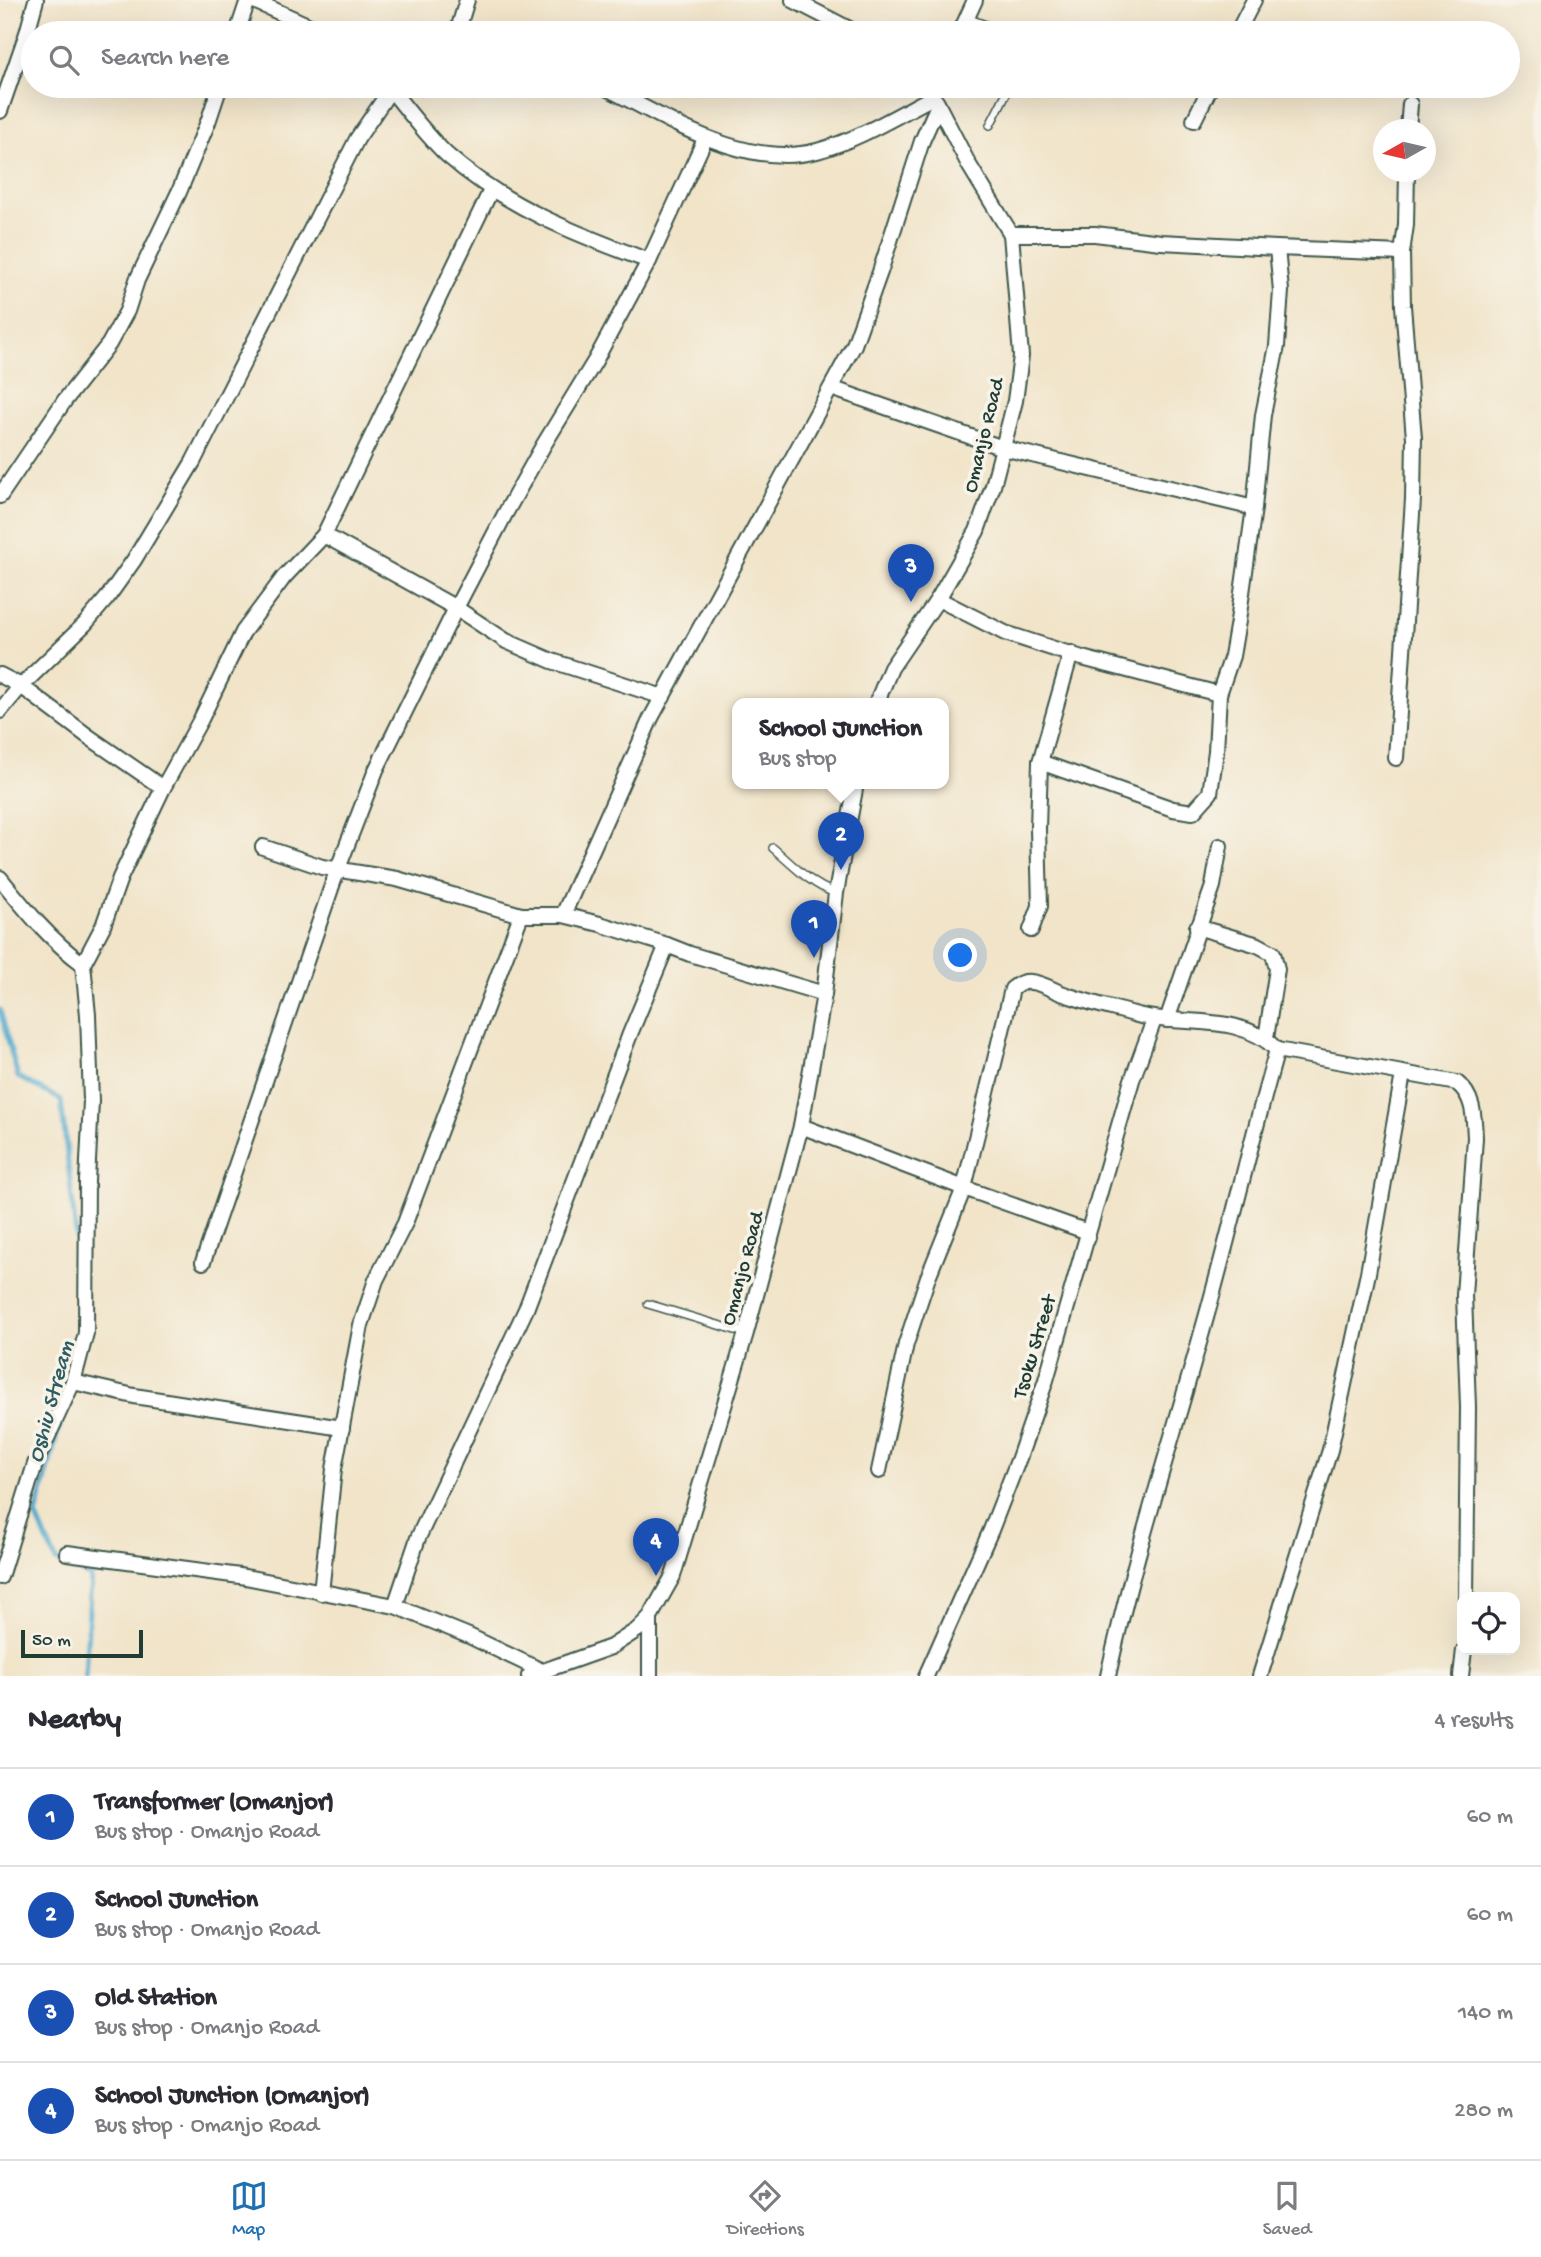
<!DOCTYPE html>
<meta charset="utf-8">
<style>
:root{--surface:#fff;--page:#f7f7f7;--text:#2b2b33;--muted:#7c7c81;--line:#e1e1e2;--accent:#1f6fb2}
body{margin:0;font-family:"Gochi Hand",sans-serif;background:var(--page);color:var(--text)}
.controls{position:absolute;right:21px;bottom:21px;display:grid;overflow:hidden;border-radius:14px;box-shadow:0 7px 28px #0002}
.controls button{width:63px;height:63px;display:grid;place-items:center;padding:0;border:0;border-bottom:2px solid var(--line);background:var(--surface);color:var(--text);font:35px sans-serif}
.compass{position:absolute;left:1373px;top:119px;width:63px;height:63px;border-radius:50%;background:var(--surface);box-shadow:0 7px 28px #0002;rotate:262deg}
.scale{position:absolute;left:21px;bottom:18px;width:122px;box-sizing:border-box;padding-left:7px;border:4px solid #1f3d34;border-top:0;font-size:19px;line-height:24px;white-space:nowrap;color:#1f3d34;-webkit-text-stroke:5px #f7f3e8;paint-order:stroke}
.you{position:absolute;left:961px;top:956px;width:24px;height:24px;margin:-18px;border:5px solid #fff;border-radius:50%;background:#1a73e8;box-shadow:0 0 0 10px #1a73e833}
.badge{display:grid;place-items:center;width:46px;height:46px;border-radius:50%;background:var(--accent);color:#fff;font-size:23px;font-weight:700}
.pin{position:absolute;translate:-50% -58px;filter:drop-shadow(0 2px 4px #0008)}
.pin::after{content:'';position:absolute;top:37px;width:24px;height:21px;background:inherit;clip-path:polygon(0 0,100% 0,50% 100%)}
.popup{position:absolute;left:732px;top:698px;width:217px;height:91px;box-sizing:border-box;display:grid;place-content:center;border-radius:14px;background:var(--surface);filter:drop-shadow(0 2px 5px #0005);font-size:23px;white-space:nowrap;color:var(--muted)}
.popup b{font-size:26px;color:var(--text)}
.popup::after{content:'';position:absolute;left:50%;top:100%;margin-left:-14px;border:14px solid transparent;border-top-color:var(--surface)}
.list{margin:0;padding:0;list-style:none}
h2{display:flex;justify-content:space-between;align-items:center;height:91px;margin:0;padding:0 28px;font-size:30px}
h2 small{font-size:23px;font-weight:400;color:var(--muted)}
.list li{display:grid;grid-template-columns:46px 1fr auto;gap:21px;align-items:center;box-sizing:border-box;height:98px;padding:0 28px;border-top:2px solid var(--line)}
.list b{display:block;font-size:26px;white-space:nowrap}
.list p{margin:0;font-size:23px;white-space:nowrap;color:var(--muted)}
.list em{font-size:23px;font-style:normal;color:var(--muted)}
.icon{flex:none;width:38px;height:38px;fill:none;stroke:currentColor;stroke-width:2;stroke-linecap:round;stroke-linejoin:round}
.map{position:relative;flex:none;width:1541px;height:1676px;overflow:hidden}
.search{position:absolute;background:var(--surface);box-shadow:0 7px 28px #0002;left:21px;right:21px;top:21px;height:77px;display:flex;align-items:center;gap:18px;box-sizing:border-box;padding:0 24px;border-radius:38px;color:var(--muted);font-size:26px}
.sheet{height:483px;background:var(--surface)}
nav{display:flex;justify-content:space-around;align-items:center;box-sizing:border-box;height:98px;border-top:2px solid var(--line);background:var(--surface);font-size:19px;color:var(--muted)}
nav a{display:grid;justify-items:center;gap:4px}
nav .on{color:var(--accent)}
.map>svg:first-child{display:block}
</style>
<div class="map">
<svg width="1541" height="1676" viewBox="0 0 1541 1676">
<rect width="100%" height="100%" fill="#f7f3e8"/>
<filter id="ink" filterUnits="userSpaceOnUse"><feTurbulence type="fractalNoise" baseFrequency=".0143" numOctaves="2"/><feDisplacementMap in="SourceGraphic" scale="14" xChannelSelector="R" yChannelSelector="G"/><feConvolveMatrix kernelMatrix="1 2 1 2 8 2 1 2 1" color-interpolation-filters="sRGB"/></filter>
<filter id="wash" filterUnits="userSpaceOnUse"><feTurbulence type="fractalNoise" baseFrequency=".00686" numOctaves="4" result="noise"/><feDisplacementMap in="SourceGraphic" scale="28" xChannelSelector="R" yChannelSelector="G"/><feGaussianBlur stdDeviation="1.57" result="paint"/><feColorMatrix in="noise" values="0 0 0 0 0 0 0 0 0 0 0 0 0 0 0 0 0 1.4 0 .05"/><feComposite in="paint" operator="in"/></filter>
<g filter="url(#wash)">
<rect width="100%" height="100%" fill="#f1e4c9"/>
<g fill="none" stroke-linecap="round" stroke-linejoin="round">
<g stroke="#4fa9cd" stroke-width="5">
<path d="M 0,1010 L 18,1077 L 61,1100 L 80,1271"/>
<path d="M 60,1424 L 36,1515 L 56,1561 L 91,1577 L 85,1676"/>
</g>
</g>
</g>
<g filter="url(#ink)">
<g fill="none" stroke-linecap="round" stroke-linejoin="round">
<defs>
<g id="lane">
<path d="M 967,18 L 1007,33"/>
<path d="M 990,125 L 1010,86"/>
<path d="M 773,848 C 793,865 810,884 835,893"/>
<path d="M 648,1304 L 745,1333"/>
</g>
<g id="street">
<path d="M 252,0 L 325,33"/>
<path d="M 793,0 L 857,33"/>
<path d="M 237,33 L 248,0"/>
<path d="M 457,33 L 467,0"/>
<path d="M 960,33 L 975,0"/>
<path d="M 1237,33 L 1254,0"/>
<path d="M 388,86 C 407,109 425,134 447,155 C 506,207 576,234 649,261"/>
<path d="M 602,86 C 666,117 743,170 817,151 C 858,140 896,116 933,97"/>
<path d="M 0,111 L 27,33 L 36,0"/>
<path d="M 1194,120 L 1211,86"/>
<path d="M 1408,130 L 1410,104"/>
<path d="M 1011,234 L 1095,234 L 1161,242 L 1277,248 L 1402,253"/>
<path d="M 831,388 L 1003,448 L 1254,508"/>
<path d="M 0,496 L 65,400 L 109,344 L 127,311 L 137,280 L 179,192 L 208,122 L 220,86"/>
<path d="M 324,535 L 456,608 L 506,641 L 552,661 L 663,697"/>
<path d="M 938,599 L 1005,633 L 1082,658 L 1219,694"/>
<path d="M 0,675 L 21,686 L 89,737 L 163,788"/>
<path d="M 876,704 L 891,668 L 938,599 L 977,531 L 993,486 L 1015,401 L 1021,356 L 1011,234 L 969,165 L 936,101"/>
<path d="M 0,711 L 21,686 L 85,624 L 107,598 L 134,560 L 193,462 L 357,139 L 393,86"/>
<path d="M 1396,758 L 1413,499 L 1414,438 L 1403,306 L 1402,253 L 1406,225 L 1407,172"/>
<path d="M 1040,762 L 1173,809 L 1193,812 L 1210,793 L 1216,751 L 1219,694 L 1232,656 L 1238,621 L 1254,508 L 1263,415 L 1277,346 L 1281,291 L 1277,248"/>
<path d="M 263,847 L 322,867 L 397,879 L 521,915 L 563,915 L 600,924 L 667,945 L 690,954 L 824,994"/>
<path d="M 0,878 C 25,909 50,940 83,964"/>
<path d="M 563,915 L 651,718 L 854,345 L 880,272 L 922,141 L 938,105"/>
<path d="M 1197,927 L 1258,945 L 1273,953 L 1277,969 L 1266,1038"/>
<path d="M 1031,930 L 1040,906 L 1038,828 L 1040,762 L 1071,653"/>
<path d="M 1167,1020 L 1213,886 L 1220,846"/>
<path d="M 801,1126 L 964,1188 L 1088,1232"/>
<path d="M 203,1262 L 337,871 L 376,770 L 456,608 L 505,514 L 543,446 L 595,361 L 649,261 L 705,139"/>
<path d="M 73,1382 L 134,1396 L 342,1428"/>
<path d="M 879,1471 L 906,1344 L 928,1277 L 964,1188 L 1012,989 C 1018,984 1023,981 1031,982 C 1043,983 1055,992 1067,995 C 1089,1003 1112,1008 1134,1014 C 1181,1028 1240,1011 1277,1050 L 1457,1083 C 1474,1096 1474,1117 1475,1138 L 1464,1295 L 1468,1407 L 1466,1597"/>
<path d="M 67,1553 L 240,1576 L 395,1606 L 469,1636 L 540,1670"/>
<path d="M 0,1577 L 35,1464 L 73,1382 L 86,1333 L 87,1181 L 91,1101 L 88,1015 L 83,964 L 103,926 L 120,878 L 163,788 L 201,719 L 243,632 L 284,577 L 324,535 L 491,190"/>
<path d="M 321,1593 L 334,1469 L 361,1325 L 376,1280 L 405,1223 L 521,915"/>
<path d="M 395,1606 L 418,1538 L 526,1309 L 630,1034 L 667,945"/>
<path d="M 650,1617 L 650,1676"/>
<path d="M 529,1676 L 611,1647 L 637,1630 L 650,1617 L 673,1576 L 746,1333 L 801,1126 L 824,994 L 836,893 L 856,784"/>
<path d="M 926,1676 L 991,1530 L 1019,1458 L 1046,1380 L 1132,1080 L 1154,1020"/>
<path d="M 1108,1676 C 1133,1560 1170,1447 1202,1332 C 1229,1238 1250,1143 1277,1050"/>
<path d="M 1260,1676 L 1330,1450 L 1368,1273 L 1403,1074"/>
<path d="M 1461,1676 L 1464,1650"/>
</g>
</defs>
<use href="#lane" stroke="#3e564a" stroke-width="10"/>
<use href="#street" stroke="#3e564a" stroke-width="18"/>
<use href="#lane" stroke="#fff" stroke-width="7"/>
<use href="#street" stroke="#fff" stroke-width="14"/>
</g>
</g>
<g text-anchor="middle" stroke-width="7" stroke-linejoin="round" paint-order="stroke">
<g font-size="21" fill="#1f3d34" stroke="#f7f3e8">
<text transform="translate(982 435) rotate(-76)" y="7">Omanjo Road</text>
<text transform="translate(741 1268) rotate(-75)" y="7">Omanjo Road</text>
<text transform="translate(1033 1346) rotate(-73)" y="7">Tsoku Street</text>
</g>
<g font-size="23" font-style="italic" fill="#2d5d62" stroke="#f7f3e8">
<text transform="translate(49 1401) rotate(-75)" y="8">Oshiu Stream</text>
</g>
</g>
</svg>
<div class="controls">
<button><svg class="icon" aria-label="locate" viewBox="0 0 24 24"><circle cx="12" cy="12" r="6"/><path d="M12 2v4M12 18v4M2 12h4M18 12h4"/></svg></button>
</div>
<svg class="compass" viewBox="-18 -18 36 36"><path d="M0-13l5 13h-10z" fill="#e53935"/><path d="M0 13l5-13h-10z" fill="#7c7c81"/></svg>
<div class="scale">50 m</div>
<div class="you"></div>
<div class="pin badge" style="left:814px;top:958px;background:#1a4fb4">1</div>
<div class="pin badge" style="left:841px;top:870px;background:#1a4fb4">2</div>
<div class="popup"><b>School Junction</b>Bus stop</div>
<div class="pin badge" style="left:911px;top:602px;background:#1a4fb4">3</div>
<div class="pin badge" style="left:656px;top:1576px;background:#1a4fb4">4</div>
<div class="search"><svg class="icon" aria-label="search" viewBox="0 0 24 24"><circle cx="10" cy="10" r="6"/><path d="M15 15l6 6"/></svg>Search here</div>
</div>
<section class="sheet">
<h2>Nearby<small>4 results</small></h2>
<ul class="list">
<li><span class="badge" style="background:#1a4fb4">1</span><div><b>Transformer (Omanjor)</b><p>Bus stop · Omanjo Road</p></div><em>60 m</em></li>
<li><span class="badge" style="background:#1a4fb4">2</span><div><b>School Junction</b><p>Bus stop · Omanjo Road</p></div><em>60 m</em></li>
<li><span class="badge" style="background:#1a4fb4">3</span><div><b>Old Station</b><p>Bus stop · Omanjo Road</p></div><em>140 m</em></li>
<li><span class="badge" style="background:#1a4fb4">4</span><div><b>School Junction (Omanjor)</b><p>Bus stop · Omanjo Road</p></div><em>280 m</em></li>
</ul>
</section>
<nav>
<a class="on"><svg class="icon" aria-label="map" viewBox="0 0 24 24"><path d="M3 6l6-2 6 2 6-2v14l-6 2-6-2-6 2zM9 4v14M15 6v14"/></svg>Map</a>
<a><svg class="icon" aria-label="directions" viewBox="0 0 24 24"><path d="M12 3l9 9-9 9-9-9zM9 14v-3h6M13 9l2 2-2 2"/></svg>Directions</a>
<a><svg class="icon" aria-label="saved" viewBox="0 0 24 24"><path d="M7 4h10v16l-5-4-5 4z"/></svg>Saved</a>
</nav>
